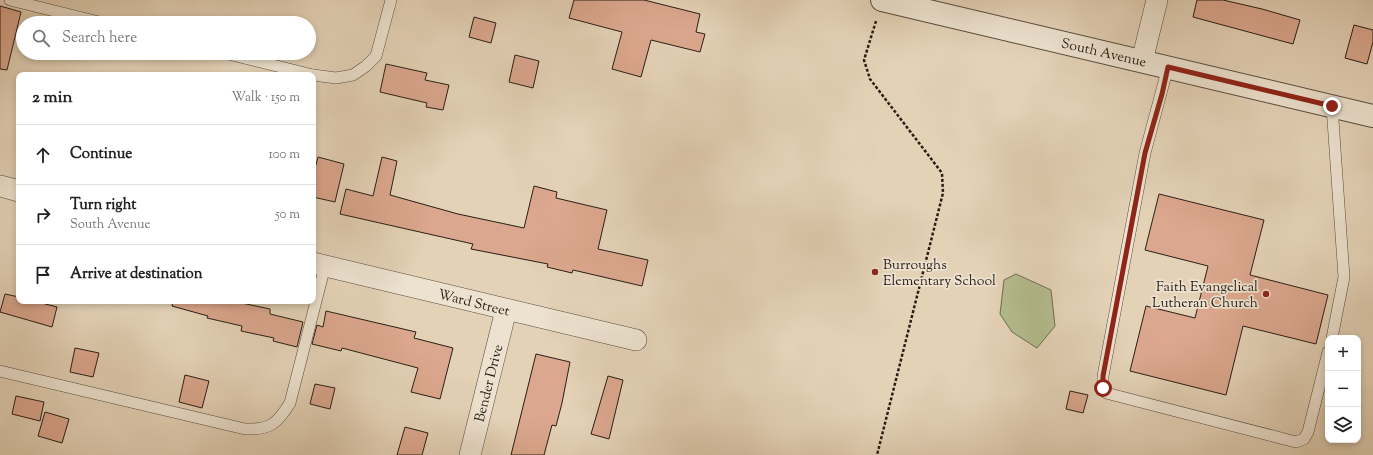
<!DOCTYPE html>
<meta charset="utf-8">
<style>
:root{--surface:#fff;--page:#f2f2f2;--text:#222;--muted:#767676;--line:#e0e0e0}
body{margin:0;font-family:"Sorts Mill Goudy",serif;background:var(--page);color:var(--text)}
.controls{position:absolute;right:12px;bottom:12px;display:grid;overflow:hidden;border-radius:8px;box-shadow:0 2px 6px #0003}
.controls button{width:36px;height:36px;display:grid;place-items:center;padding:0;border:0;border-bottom:1px solid var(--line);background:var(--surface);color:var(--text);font:20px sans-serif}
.stop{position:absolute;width:12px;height:12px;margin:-9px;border:3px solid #8f2418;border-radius:50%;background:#fff}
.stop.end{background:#8f2418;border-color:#fff;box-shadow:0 1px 4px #0008}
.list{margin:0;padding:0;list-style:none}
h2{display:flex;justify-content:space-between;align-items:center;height:52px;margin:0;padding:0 16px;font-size:17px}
h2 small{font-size:13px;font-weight:400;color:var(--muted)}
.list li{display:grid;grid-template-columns:26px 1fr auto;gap:12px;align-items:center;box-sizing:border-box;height:60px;padding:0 16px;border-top:1px solid var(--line)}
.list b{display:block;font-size:15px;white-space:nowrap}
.list p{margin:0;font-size:13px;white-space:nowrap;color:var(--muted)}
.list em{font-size:13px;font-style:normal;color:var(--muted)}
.icon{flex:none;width:22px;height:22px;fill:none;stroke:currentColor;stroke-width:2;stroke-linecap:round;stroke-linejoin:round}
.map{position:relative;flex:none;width:1373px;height:455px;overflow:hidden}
.search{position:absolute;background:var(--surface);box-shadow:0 2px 6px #0003;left:16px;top:16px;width:300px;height:44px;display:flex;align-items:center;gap:10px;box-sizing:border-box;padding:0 14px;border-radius:22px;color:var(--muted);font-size:15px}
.panel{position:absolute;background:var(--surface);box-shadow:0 2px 6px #0003;left:16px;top:72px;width:300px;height:232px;border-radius:8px}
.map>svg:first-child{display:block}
</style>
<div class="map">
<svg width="1373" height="455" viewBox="0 0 1373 455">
<rect width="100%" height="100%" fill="#e4d2b7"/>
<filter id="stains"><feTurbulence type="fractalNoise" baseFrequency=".005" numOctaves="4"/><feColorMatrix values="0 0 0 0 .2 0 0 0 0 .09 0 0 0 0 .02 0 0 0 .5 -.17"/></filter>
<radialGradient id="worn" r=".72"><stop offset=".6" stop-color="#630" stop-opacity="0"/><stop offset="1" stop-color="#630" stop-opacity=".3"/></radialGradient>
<path fill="#b4bc8e" stroke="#6e6d52" d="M 1016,274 L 1051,290 L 1055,326 L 1037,348 L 1012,332 L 1000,314 L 1004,280 Z"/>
<g fill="#dba78e" stroke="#281e15">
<path d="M 574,0 L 644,0 L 700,14 L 696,32 L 705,34 L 700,52 L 651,40 L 641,77 L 612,69 L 622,32 L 569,18 Z"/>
<path d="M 1197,0 L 1223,0 L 1262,9 L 1300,20 L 1293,44 L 1193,17 Z"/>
<path d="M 0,6 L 21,12 L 7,70 L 0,69 Z"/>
<path d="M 474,17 L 496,23 L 491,43 L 469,37 Z"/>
<path d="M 1354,25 L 1373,30 L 1373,42 L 1367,64 L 1345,58 Z"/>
<path d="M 515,55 L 539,61 L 533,88 L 509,82 Z"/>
<path d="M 386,64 L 427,73 L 425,80 L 449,85 L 443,110 L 426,107 L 427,103 L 380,92 Z"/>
<path d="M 318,157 L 344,164 L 335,202 L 313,197 L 313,176 Z"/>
<path d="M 382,157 L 397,161 L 390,195 L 458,214 L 524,228 L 534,186 L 557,192 L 556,198 L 607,210 L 598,249 L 648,260 L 642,286 L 573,270 L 572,273 L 547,267 L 548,264 L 471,249 L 473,244 L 340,214 L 346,189 L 373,196 Z"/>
<path d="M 1159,194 L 1264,220 L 1250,275 L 1328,295 L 1316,344 L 1243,326 L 1226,395 L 1130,371 L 1146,306 L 1195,318 L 1208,266 L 1145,250 Z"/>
<path d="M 5,294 L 19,297 L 19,301 L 34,301 L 57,307 L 52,327 L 0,312 Z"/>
<path d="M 173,301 L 232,301 L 270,309 L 270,314 L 303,322 L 297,347 L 273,341 L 274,338 L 241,331 L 242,326 L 207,318 L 208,316 L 172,306 Z"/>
<path d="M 326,311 L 416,332 L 414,338 L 453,348 L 440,399 L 411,392 L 418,368 L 342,348 L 341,351 L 312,344 L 317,325 L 323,327 Z"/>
<path d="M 75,348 L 99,353 L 93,377 L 70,372 Z"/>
<path d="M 536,354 L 570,362 L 562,403 L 556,426 L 552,425 L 544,455 L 511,455 Z"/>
<path d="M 185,375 L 209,381 L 202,408 L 179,402 Z"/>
<path d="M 608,376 L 623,380 L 609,439 L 591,434 Z"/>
<path d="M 315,384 L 335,388 L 330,409 L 310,404 Z"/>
<path d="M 1070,391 L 1088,395 L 1083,413 L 1066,409 Z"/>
<path d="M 16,396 L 44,402 L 40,421 L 12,414 Z"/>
<path d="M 45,412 L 69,419 L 62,443 L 38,436 Z"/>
<path d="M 405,427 L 428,433 L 422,455 L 397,455 Z"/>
</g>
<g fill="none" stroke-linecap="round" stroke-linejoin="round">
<defs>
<g id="service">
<path d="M 10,0 L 103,23"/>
<path d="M 224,53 L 313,75"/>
<path d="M 1168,67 L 1145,153 L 1103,376 L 1103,388 L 1106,393 L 1296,442 L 1304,439 L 1308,432 L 1328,352"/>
<path d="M 313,75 L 336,78 L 353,75 L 366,66 L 376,56 L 391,0"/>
<path d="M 1332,338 L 1344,277 L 1332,106"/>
<path d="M 0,371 L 245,429 C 270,430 277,424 290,403 L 325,266"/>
</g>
<g id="minor">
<path d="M 1142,61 L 1157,0"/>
<path d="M 0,186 L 19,191"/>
<path d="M 313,263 L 636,340"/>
<path d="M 470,455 L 506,310"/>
</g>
<path id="tertiary" d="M 882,0 L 1373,116"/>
</defs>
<use href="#service" stroke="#574b3e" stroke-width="12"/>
<use href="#minor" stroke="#574b3e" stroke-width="22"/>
<use href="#tertiary" stroke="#574b3e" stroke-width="24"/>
<path stroke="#281e15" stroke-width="2.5" stroke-dasharray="3 2" stroke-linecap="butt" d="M 876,21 L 864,60 L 870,79 L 942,173 L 943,193 L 877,455"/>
<use href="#service" stroke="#ede2d0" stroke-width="11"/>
<use href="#minor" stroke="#ede2d0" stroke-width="21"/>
<use href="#tertiary" stroke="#ede2d0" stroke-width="22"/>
</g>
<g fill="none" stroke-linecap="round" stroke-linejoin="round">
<path stroke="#8f2418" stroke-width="5" d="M 1103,388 L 1103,376 L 1145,153 L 1162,94 L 1168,67 L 1332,106"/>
</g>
<g fill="#8f2418" stroke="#ede2d0" stroke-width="1.5">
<circle cx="875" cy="272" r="4"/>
<circle cx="1266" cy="294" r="4"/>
</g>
<g text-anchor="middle" stroke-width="3.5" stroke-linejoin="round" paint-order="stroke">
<g font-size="14" fill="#281e15" stroke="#ede2d0">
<text transform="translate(1104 52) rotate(13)" y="5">South Avenue</text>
<text transform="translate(474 302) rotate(14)" y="5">Ward Street</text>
<text transform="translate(488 383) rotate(-76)" y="5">Bender Drive</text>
</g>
<g font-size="14" fill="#281e15" stroke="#ede2d0" text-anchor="start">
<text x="883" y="269">Burroughs<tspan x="883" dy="16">Elementary School</tspan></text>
<text x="1258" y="291" text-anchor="end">Faith Evangelical<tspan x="1258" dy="16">Lutheran Church</tspan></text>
</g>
</g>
<rect width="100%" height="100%" filter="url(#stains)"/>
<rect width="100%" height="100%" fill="url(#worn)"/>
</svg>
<div class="controls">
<button>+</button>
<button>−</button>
<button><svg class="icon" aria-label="layers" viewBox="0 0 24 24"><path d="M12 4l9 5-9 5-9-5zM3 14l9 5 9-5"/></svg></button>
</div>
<div class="stop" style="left:1103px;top:388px"></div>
<div class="stop end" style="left:1332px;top:106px"></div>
<div class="search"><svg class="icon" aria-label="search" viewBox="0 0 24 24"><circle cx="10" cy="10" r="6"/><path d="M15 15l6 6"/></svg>Search here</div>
<section class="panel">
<h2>2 min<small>Walk · 150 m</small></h2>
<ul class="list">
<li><svg class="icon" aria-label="ahead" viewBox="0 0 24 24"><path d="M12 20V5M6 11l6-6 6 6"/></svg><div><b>Continue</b></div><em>100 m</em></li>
<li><svg class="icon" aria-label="right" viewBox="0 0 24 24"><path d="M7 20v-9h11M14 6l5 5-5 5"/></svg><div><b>Turn right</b><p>South Avenue</p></div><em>50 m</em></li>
<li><svg class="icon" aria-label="arrive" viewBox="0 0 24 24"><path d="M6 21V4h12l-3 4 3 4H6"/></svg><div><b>Arrive at destination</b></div></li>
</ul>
</section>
</div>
